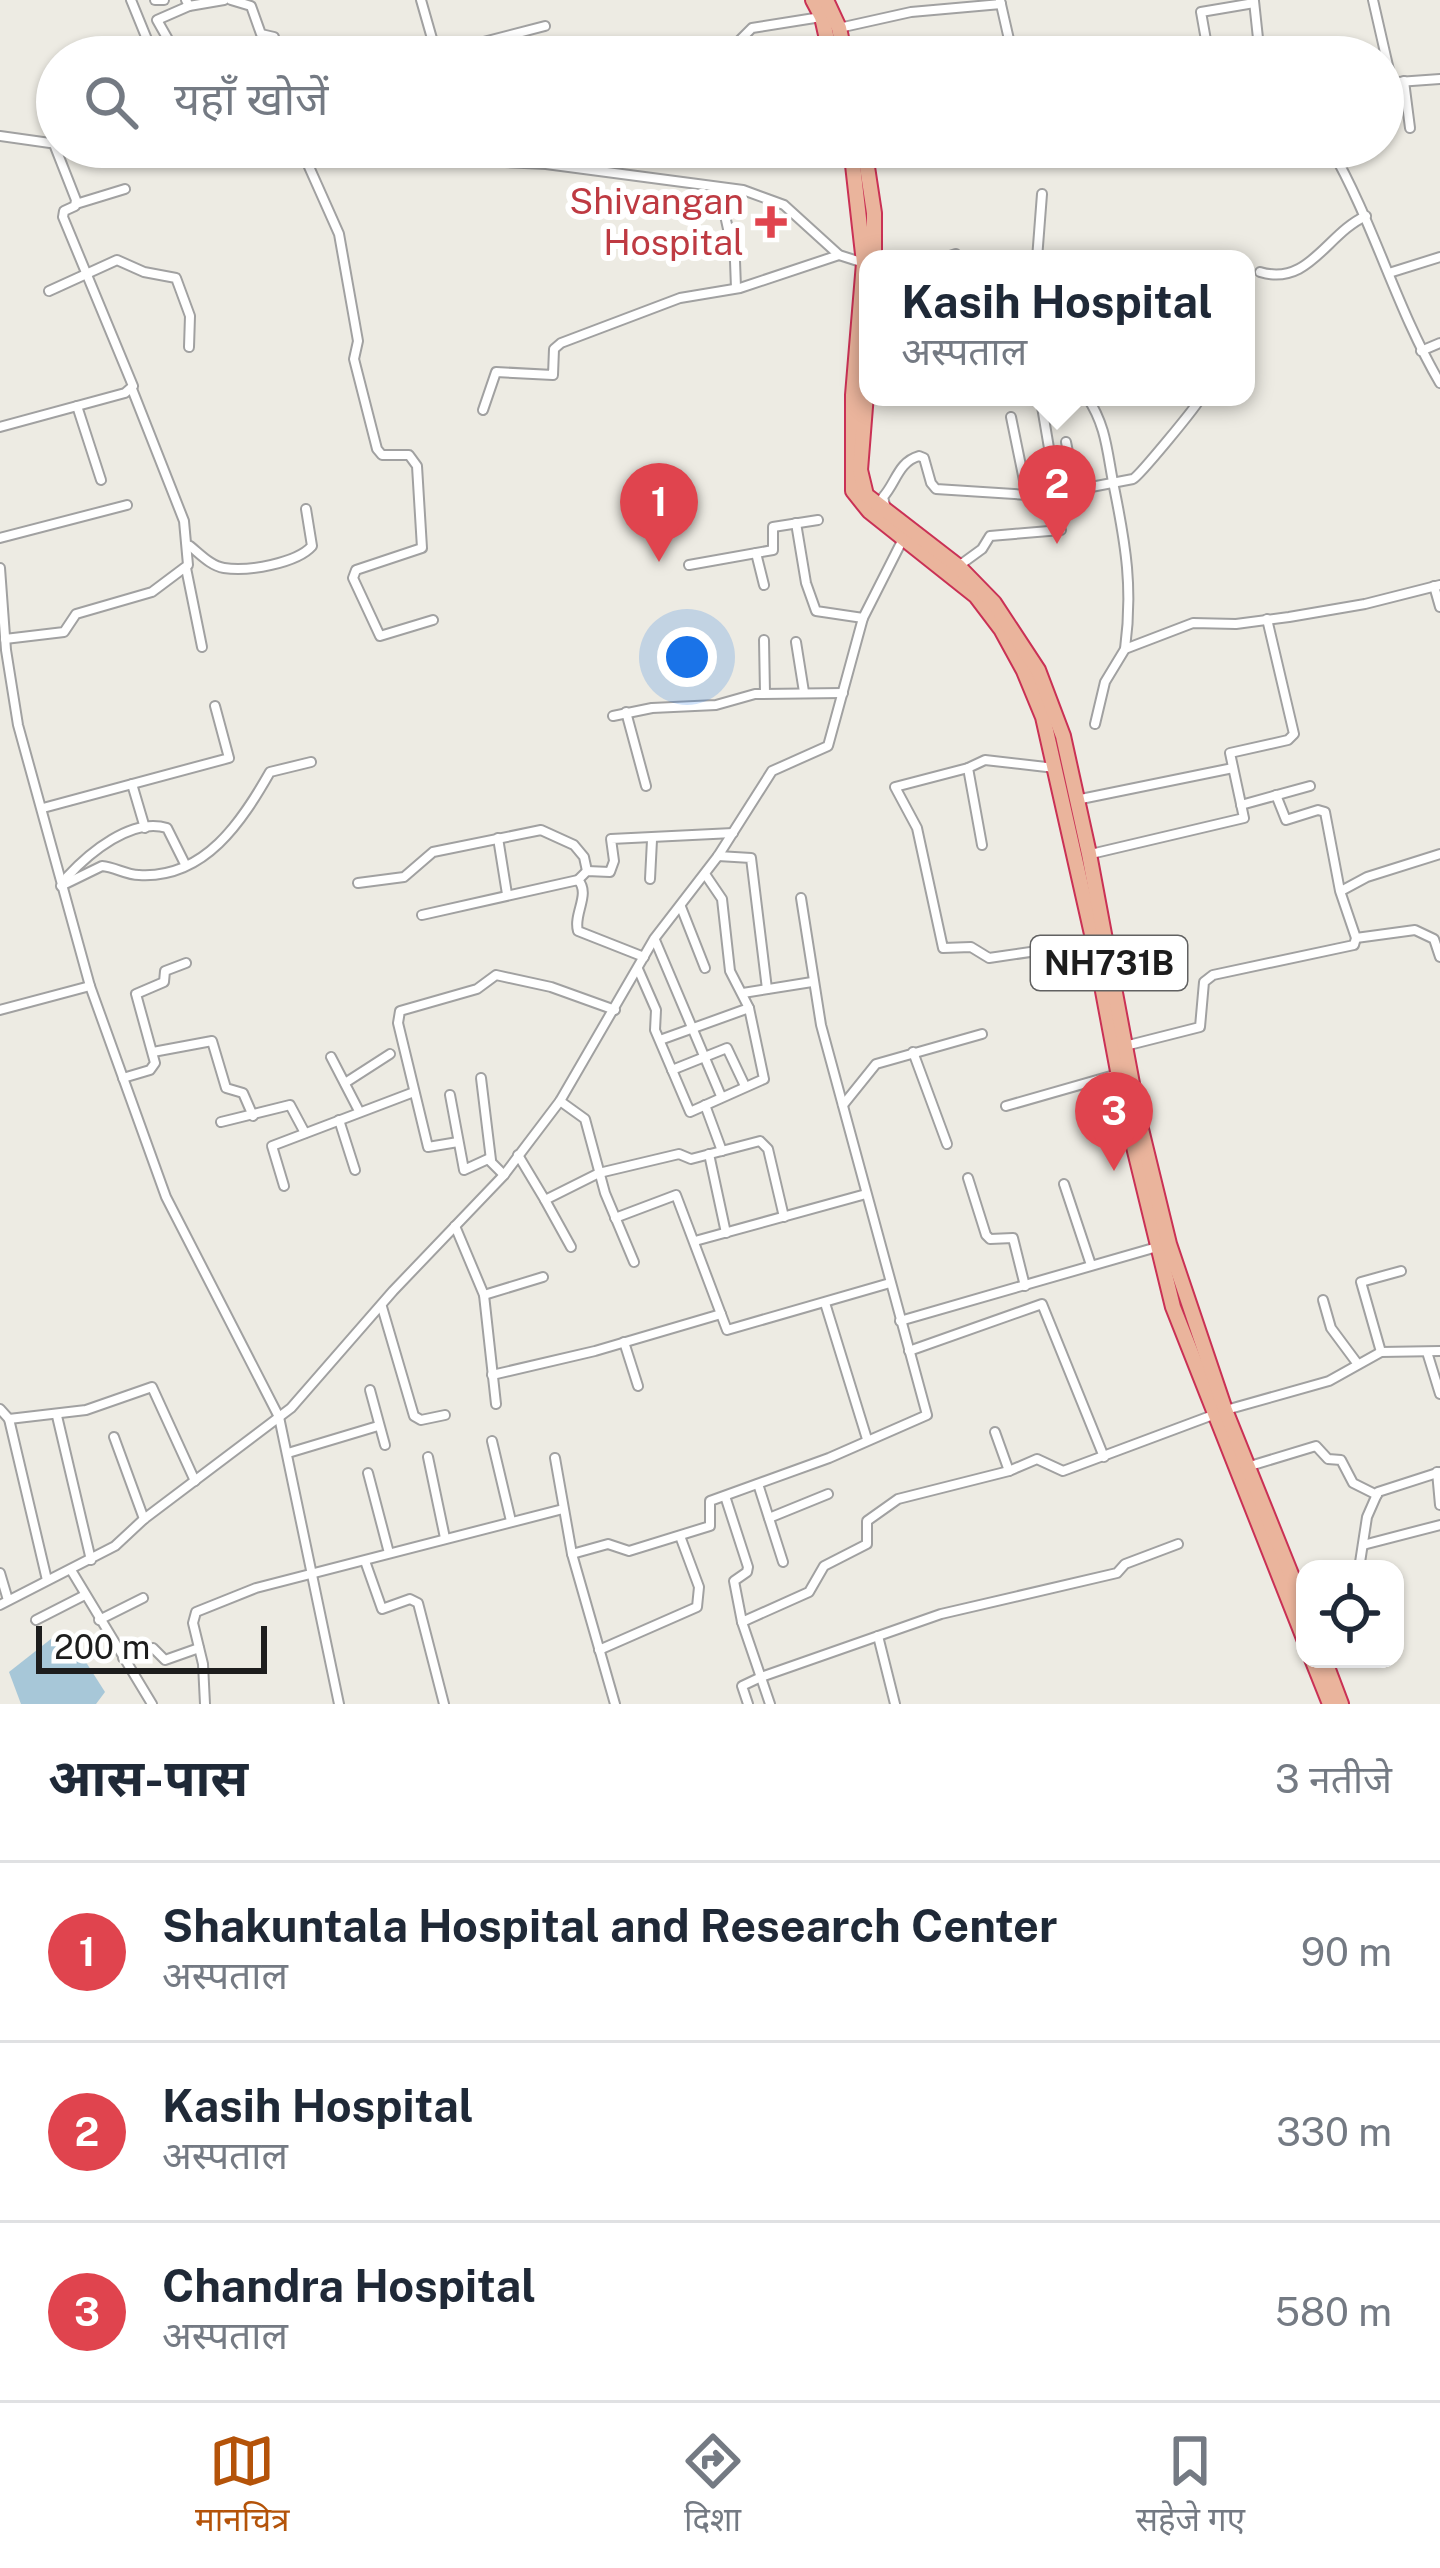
<!DOCTYPE html>
<html lang="hi">
<meta charset="utf-8">
<style>
:root{--surface:#fff;--page:#f6f6f7;--text:#1f2937;--muted:#747a83;--line:#e0e1e3;--accent:#b45309}
body{margin:0;font-family:"Public Sans","Noto Sans Devanagari",sans-serif;background:var(--page);color:var(--text)}
.controls{position:absolute;right:36px;bottom:36px;display:grid;overflow:hidden;border-radius:24px;box-shadow:0 3px 9px #0004}
.controls button{width:108px;height:108px;display:grid;place-items:center;padding:0;border:0;border-bottom:3px solid var(--line);background:var(--surface);color:var(--text);font:60px sans-serif}
.scale{position:absolute;left:36px;bottom:30px;width:231px;box-sizing:border-box;padding-left:12px;border:6px solid #1d1d1d;border-top:0;font-size:33px;line-height:42px;white-space:nowrap;color:#1d1d1d;-webkit-text-stroke:9px #fff;paint-order:stroke}
.you{position:absolute;left:687px;top:657px;width:42px;height:42px;margin:-30px;border:9px solid #fff;border-radius:50%;background:#1a73e8;box-shadow:0 0 0 18px #1a73e833}
.badge{display:grid;place-items:center;width:78px;height:78px;border-radius:50%;background:var(--accent);color:#fff;font-size:39px;font-weight:700}
.pin{position:absolute;translate:-50% -99px;filter:drop-shadow(0 3px 6px #0008)}
.pin::after{content:'';position:absolute;top:63px;width:42px;height:36px;background:inherit;clip-path:polygon(0 0,100% 0,50% 100%)}
.popup{position:absolute;left:859px;top:250px;width:396px;height:156px;box-sizing:border-box;display:grid;place-content:center;border-radius:24px;background:var(--surface);filter:drop-shadow(0 3px 9px #0005);font-size:39px;white-space:nowrap;color:var(--muted)}
.popup b{font-size:45px;color:var(--text)}
.popup::after{content:'';position:absolute;left:50%;top:100%;margin-left:-24px;border:24px solid transparent;border-top-color:var(--surface)}
.list{margin:0;padding:0;list-style:none}
h2{display:flex;justify-content:space-between;align-items:center;height:156px;margin:0;padding:0 48px;font-size:51px}
h2 small{font-size:39px;font-weight:400;color:var(--muted)}
.list li{display:grid;grid-template-columns:78px 1fr auto;gap:36px;align-items:center;box-sizing:border-box;height:180px;padding:0 48px;border-top:3px solid var(--line)}
.list b{display:block;font-size:45px;white-space:nowrap}
.list p{margin:0;font-size:39px;white-space:nowrap;color:var(--muted)}
.list em{font-size:39px;font-style:normal;color:var(--muted)}
.icon{flex:none;width:66px;height:66px;fill:none;stroke:currentColor;stroke-width:2;stroke-linecap:round;stroke-linejoin:round}
.map{position:relative;flex:none;width:1440px;height:1704px;overflow:hidden}
.search{position:absolute;background:var(--surface);box-shadow:0 3px 9px #0004;left:36px;right:36px;top:36px;height:132px;display:flex;align-items:center;gap:30px;box-sizing:border-box;padding:0 42px;border-radius:66px;color:var(--muted);font-size:45px}
.sheet{height:696px;background:var(--surface)}
nav{display:flex;justify-content:space-around;align-items:center;box-sizing:border-box;height:168px;border-top:3px solid var(--line);background:var(--surface);font-size:33px;color:var(--muted)}
nav a{display:grid;justify-items:center;gap:6px}
nav .on{color:var(--accent)}
.map>svg:first-child{display:block}
</style>
<div class="map">
<svg width="1440" height="1704" viewBox="0 0 1440 1704">
<rect width="100%" height="100%" fill="#edebe3"/>
<path fill="#a7c7d8" d="M 68,1634 L 105,1692 L 96,1704 L 21,1704 L 9,1672 L 56,1635 Z"/>
<g fill="none" stroke-linecap="round" stroke-linejoin="round">
<defs>
<g id="minor">
<path d="M 131,0 L 153,54 L 174,50 L 177,57"/>
<path d="M 155,0 L 164,0"/>
<path d="M 231,0 L 251,6 L 261,34 L 274,37 L 279,57"/>
<path d="M 421,0 L 437,56"/>
<path d="M 1000,0 L 1013,57"/>
<path d="M 1373,0 L 1389,70 L 1383,83"/>
<path d="M 1254,1 L 1260,57"/>
<path d="M 189,6 L 224,0"/>
<path d="M 839,28 L 911,12 L 1001,4"/>
<path d="M 174,50 L 157,20 L 189,6 L 186,0"/>
<path d="M 437,54 L 545,26"/>
<path d="M 723,57 L 752,28 L 821,17"/>
<path d="M 1209,57 L 1201,12 L 1254,3"/>
<path d="M 1404,81 L 1410,128"/>
<path d="M 1384,83 L 1440,79"/>
<path d="M 0,136 L 57,144"/>
<path d="M 76,147 L 177,159 L 443,159 L 546,164 L 743,190 L 784,205 L 839,255 L 864,263"/>
<path d="M 216,147 L 221,159"/>
<path d="M 498,147 L 502,162"/>
<path d="M 1330,147 C 1374,223 1396,308 1440,383"/>
<path d="M 306,160 L 339,234 L 358,341 L 354,359 L 377,449 L 382,455 L 409,455 L 417,466 L 422,548 L 356,570 L 353,578 L 380,636 L 433,620"/>
<path d="M 719,188 L 735,261 L 736,288"/>
<path d="M 76,204 L 125,189"/>
<path d="M 941,259 L 956,254"/>
<path d="M 1037,259 L 1042,194"/>
<path d="M 1260,272 C 1309,287 1327,233 1366,216"/>
<path d="M 1389,273 L 1440,257"/>
<path d="M 49,291 L 117,260 L 144,272 L 176,278 L 190,316 L 189,347"/>
<path d="M 1421,351 L 1440,343"/>
<path d="M 1087,397 C 1107,427 1107,453 1114,487 C 1126,546 1133,589 1125,649"/>
<path d="M 1041,401 L 1057,495"/>
<path d="M 77,406 L 101,480"/>
<path d="M 483,410 L 496,372 L 553,375 L 554,349 L 561,343 L 680,298 L 740,288 L 839,255"/>
<path d="M 1011,417 L 1027,495"/>
<path d="M 0,427 L 125,393 L 133,386 L 63,217 L 64,211 L 75,206 L 76,200 L 54,144"/>
<path d="M 1066,442 L 1076,492"/>
<path d="M 885,505 L 883,497 C 896,483 898,462 919,456 L 924,458 L 931,483 L 936,489 L 1044,496 L 1133,479 C 1139,476 1198,405 1201,397"/>
<path d="M 796,523 L 806,583 L 816,611 L 863,618"/>
<path d="M 0,538 L 127,505"/>
<path d="M 190,546 C 200,554 211,566 224,568 C 248,572 297,563 312,546 L 306,509"/>
<path d="M 756,553 L 764,585"/>
<path d="M 689,565 L 773,550 L 773,527 L 818,520"/>
<path d="M 960,565 L 982,549 L 990,536 L 1061,530"/>
<path d="M 0,568 L 6,650 L 18,725 L 90,986 L 166,1197 L 279,1417 L 339,1704"/>
<path d="M 186,568 L 202,647"/>
<path d="M 1434,586 L 1440,607"/>
<path d="M 5,639 L 64,632 L 76,614 L 152,592 L 188,565 L 184,521 L 132,389"/>
<path d="M 764,640 L 765,693"/>
<path d="M 796,642 L 804,692"/>
<path d="M 626,712 L 646,786"/>
<path d="M 613,716 L 652,708 L 716,705 L 755,694 L 843,693"/>
<path d="M 1095,724 L 1105,682 L 1125,649 L 1193,623 L 1236,624 L 1289,617 L 1365,604 L 1440,585"/>
<path d="M 968,768 L 895,787 L 917,828 L 943,948 L 971,947 L 989,958 L 1092,943"/>
<path d="M 132,784 L 145,828"/>
<path d="M 1076,800 L 1233,768"/>
<path d="M 1241,805 L 1310,786"/>
<path d="M 43,808 L 229,758 L 215,706"/>
<path d="M 498,838 L 507,894"/>
<path d="M 982,845 L 968,768 L 985,760 L 1055,768"/>
<path d="M 1091,854 L 1244,818 L 1230,753 L 1288,740 L 1294,734 L 1267,619"/>
<path d="M 718,856 L 751,858 L 767,989"/>
<path d="M 650,879 L 652,840"/>
<path d="M 578,880 L 587,871 L 610,872 L 614,861 L 611,839 L 733,833"/>
<path d="M 65,883 L 67,877 C 89,853 132,817 167,828 L 185,864"/>
<path d="M 358,883 L 404,877 L 433,852 L 541,830 L 574,845 L 584,857 L 587,871"/>
<path d="M 61,886 L 102,866 C 115,867 126,875 139,875 C 205,879 242,821 270,772 L 311,762"/>
<path d="M 1341,891 L 1367,877 L 1440,854"/>
<path d="M 681,907 L 705,968"/>
<path d="M 422,915 L 578,880 C 591,894 573,914 578,931 L 644,957"/>
<path d="M 1356,938 L 1415,930 L 1434,939 L 1440,957"/>
<path d="M 655,940 L 721,1096"/>
<path d="M 638,969 L 656,1010 L 655,1030 L 690,1112 L 764,1079 L 749,1008 L 730,971 L 722,899 L 705,874"/>
<path d="M 743,993 L 812,982"/>
<path d="M 0,1010 L 90,986"/>
<path d="M 660,1040 L 749,1008"/>
<path d="M 1125,1046 L 1200,1027 L 1204,982 L 1213,975 L 1354,945 L 1356,938 L 1340,891 L 1325,812 L 1318,810 L 1286,820 L 1276,795"/>
<path d="M 153,1052 L 212,1041 L 226,1088 L 243,1093 L 253,1116"/>
<path d="M 913,1052 L 947,1144"/>
<path d="M 331,1057 L 359,1111"/>
<path d="M 672,1070 L 727,1048 L 745,1086"/>
<path d="M 123,1078 L 150,1070 L 155,1063 L 136,994 L 164,982 L 165,971 L 186,963"/>
<path d="M 481,1078 L 491,1160"/>
<path d="M 345,1083 L 390,1054"/>
<path d="M 450,1095 L 464,1170 L 488,1159 L 504,1175"/>
<path d="M 560,1101 L 585,1119 L 605,1193 L 634,1262"/>
<path d="M 705,1105 L 722,1151"/>
<path d="M 843,1105 L 876,1064 L 982,1034"/>
<path d="M 1006,1106 L 1118,1074"/>
<path d="M 339,1120 L 355,1170"/>
<path d="M 221,1122 L 290,1105 L 305,1133"/>
<path d="M 458,1142 L 428,1147 L 398,1023 L 400,1011 L 477,989 L 496,975 L 551,987 L 615,1010"/>
<path d="M 709,1154 L 726,1233"/>
<path d="M 518,1155 L 545,1200 L 599,1173 L 679,1154 L 691,1159 L 760,1141 L 768,1149 L 784,1217"/>
<path d="M 968,1178 L 986,1235 L 990,1239 L 1013,1238 L 1025,1286"/>
<path d="M 1064,1184 L 1091,1265"/>
<path d="M 284,1186 L 272,1146 L 414,1092"/>
<path d="M 545,1200 L 571,1247"/>
<path d="M 615,1218 L 676,1195 L 727,1330 L 890,1283"/>
<path d="M 455,1226 L 484,1295 L 496,1404"/>
<path d="M 695,1241 L 866,1194"/>
<path d="M 484,1295 L 543,1277"/>
<path d="M 1323,1300 L 1331,1328 L 1357,1363"/>
<path d="M 825,1303 L 867,1439"/>
<path d="M 382,1307 L 414,1416 L 421,1420 L 445,1415"/>
<path d="M 900,1321 L 1157,1247"/>
<path d="M 624,1342 L 638,1386"/>
<path d="M 909,1351 L 1042,1304 L 1104,1457"/>
<path d="M 1381,1352 L 1361,1282 L 1401,1271"/>
<path d="M 1427,1352 L 1440,1394"/>
<path d="M 492,1375 L 595,1351 L 721,1314"/>
<path d="M 370,1390 L 385,1445"/>
<path d="M 0,1409 L 9,1419 L 47,1580"/>
<path d="M 1226,1410 L 1329,1381 L 1381,1352 L 1440,1351"/>
<path d="M 57,1416 L 91,1560"/>
<path d="M 9,1419 L 86,1410 L 152,1387 L 195,1481"/>
<path d="M 995,1432 L 1009,1471 L 1037,1459 L 1063,1471 L 1213,1415"/>
<path d="M 114,1437 L 144,1519"/>
<path d="M 492,1441 L 511,1521"/>
<path d="M 288,1453 L 378,1426"/>
<path d="M 428,1457 L 445,1538"/>
<path d="M 555,1458 L 572,1554 L 615,1704"/>
<path d="M 1250,1466 L 1316,1446 L 1328,1459 L 1341,1460 L 1353,1483 L 1377,1495"/>
<path d="M 1437,1472 L 1440,1505"/>
<path d="M 368,1473 L 389,1553"/>
<path d="M 758,1484 L 783,1562"/>
<path d="M 725,1496 L 748,1567 L 747,1572 L 734,1581 L 742,1622 L 770,1704"/>
<path d="M 769,1518 L 828,1494"/>
<path d="M 1363,1545 L 1440,1525"/>
<path d="M 572,1554 L 608,1544 L 629,1551 L 710,1526 L 710,1501 L 829,1458 L 927,1415 L 821,1025 L 801,898"/>
<path d="M 365,1561 L 382,1609 L 410,1599 L 418,1603 L 444,1704"/>
<path d="M 1359,1569 L 1367,1517 L 1378,1492 L 1440,1472"/>
<path d="M 71,1570 L 152,1704"/>
<path d="M 0,1573 L 8,1600"/>
<path d="M 0,1605 L 115,1546 L 144,1519 L 291,1408 L 393,1291 L 504,1175 L 560,1101 L 654,939 L 718,856 L 772,771 L 828,746 L 863,618 L 903,539"/>
<path d="M 36,1620 L 85,1595"/>
<path d="M 99,1620 L 143,1598"/>
<path d="M 742,1622 L 809,1592 L 824,1566 L 867,1544 L 867,1521 L 898,1499 L 1009,1471"/>
<path d="M 878,1636 L 895,1704"/>
<path d="M 599,1650 L 697,1607 L 699,1587 L 680,1536"/>
<path d="M 123,1658 L 153,1648 L 165,1660 L 199,1648"/>
<path d="M 205,1704 L 203,1664 L 193,1623 L 196,1612 L 256,1588 L 563,1509"/>
<path d="M 748,1704 L 742,1686 L 761,1677 L 941,1614 L 1117,1573 L 1125,1564 L 1178,1544"/>
</g>
<g id="trunk">
<path d="M 813,0 L 822,17 L 831,57"/>
<path d="M 826,0 L 839,28 L 845,57"/>
<path d="M 851,147 L 864,263 L 853,395 L 853,491 L 869,511 L 976,596 L 1001,629 L 1024,671 L 1043,717 L 1094,943 L 1126,1114 L 1173,1307 L 1305,1641"/>
<path d="M 864,147 L 874,213 L 874,259"/>
<path d="M 868,369 L 860,470 L 866,495 L 958,566 L 994,603 L 1038,670 L 1063,736 L 1089,854 L 1139,1121 L 1169,1244 L 1225,1410 L 1305,1609"/>
<path d="M 1312,1659 L 1330,1704"/>
<path d="M 1324,1659 L 1341,1704"/>
</g>
</defs>
<use href="#minor" stroke="#a1a1a1" stroke-width="12"/>
<use href="#trunk" stroke="#ca3155" stroke-width="18"/>
<use href="#minor" stroke="#fff" stroke-width="8"/>
<use href="#trunk" stroke="#eab49c" stroke-width="14"/>
</g>
<path fill="#e0444e" stroke="#fff" stroke-width="4.5" d="M765 204h12v12h12v12h-12v12h-12v-12h-12v-12h12z"/>
<g text-anchor="middle" stroke-width="12" stroke-linejoin="round" paint-order="stroke">
<rect fill="#fff" stroke="#616161" stroke-width="3" x="1031" y="936" width="156" height="54" rx="9"/>
<g font-size="33" font-weight="bold" fill="#1d1d1d">
<text x="1109" y="975">NH731B</text>
</g>
<g font-size="36" fill="#be3a42" stroke="#fff" text-anchor="end">
<text x="744" y="214">Shivangan<tspan x="744" dy="41">Hospital</tspan></text>
</g>
</g>
</svg>
<div class="controls">
<button><svg class="icon" aria-label="locate" viewBox="0 0 24 24"><circle cx="12" cy="12" r="6"/><path d="M12 2v4M12 18v4M2 12h4M18 12h4"/></svg></button>
</div>
<div class="scale">200 m</div>
<div class="you"></div>
<div class="pin badge" style="left:659px;top:562px;background:#e0444e">1</div>
<div class="pin badge" style="left:1057px;top:544px;background:#e0444e">2</div>
<div class="popup"><b>Kasih Hospital</b>अस्पताल</div>
<div class="pin badge" style="left:1114px;top:1171px;background:#e0444e">3</div>
<div class="search"><svg class="icon" aria-label="search" viewBox="0 0 24 24"><circle cx="10" cy="10" r="6"/><path d="M15 15l6 6"/></svg>यहाँ खोजें</div>
</div>
<section class="sheet">
<h2>आस-पास<small>3 नतीजे</small></h2>
<ul class="list">
<li><span class="badge" style="background:#e0444e">1</span><div><b>Shakuntala Hospital and Research Center</b><p>अस्पताल</p></div><em>90 m</em></li>
<li><span class="badge" style="background:#e0444e">2</span><div><b>Kasih Hospital</b><p>अस्पताल</p></div><em>330 m</em></li>
<li><span class="badge" style="background:#e0444e">3</span><div><b>Chandra Hospital</b><p>अस्पताल</p></div><em>580 m</em></li>
</ul>
</section>
<nav>
<a class="on"><svg class="icon" aria-label="map" viewBox="0 0 24 24"><path d="M3 6l6-2 6 2 6-2v14l-6 2-6-2-6 2zM9 4v14M15 6v14"/></svg>मानचित्र</a>
<a><svg class="icon" aria-label="directions" viewBox="0 0 24 24"><path d="M12 3l9 9-9 9-9-9zM9 14v-3h6M13 9l2 2-2 2"/></svg>दिशा</a>
<a><svg class="icon" aria-label="saved" viewBox="0 0 24 24"><path d="M7 4h10v16l-5-4-5 4z"/></svg>सहेजे गए</a>
</nav>
